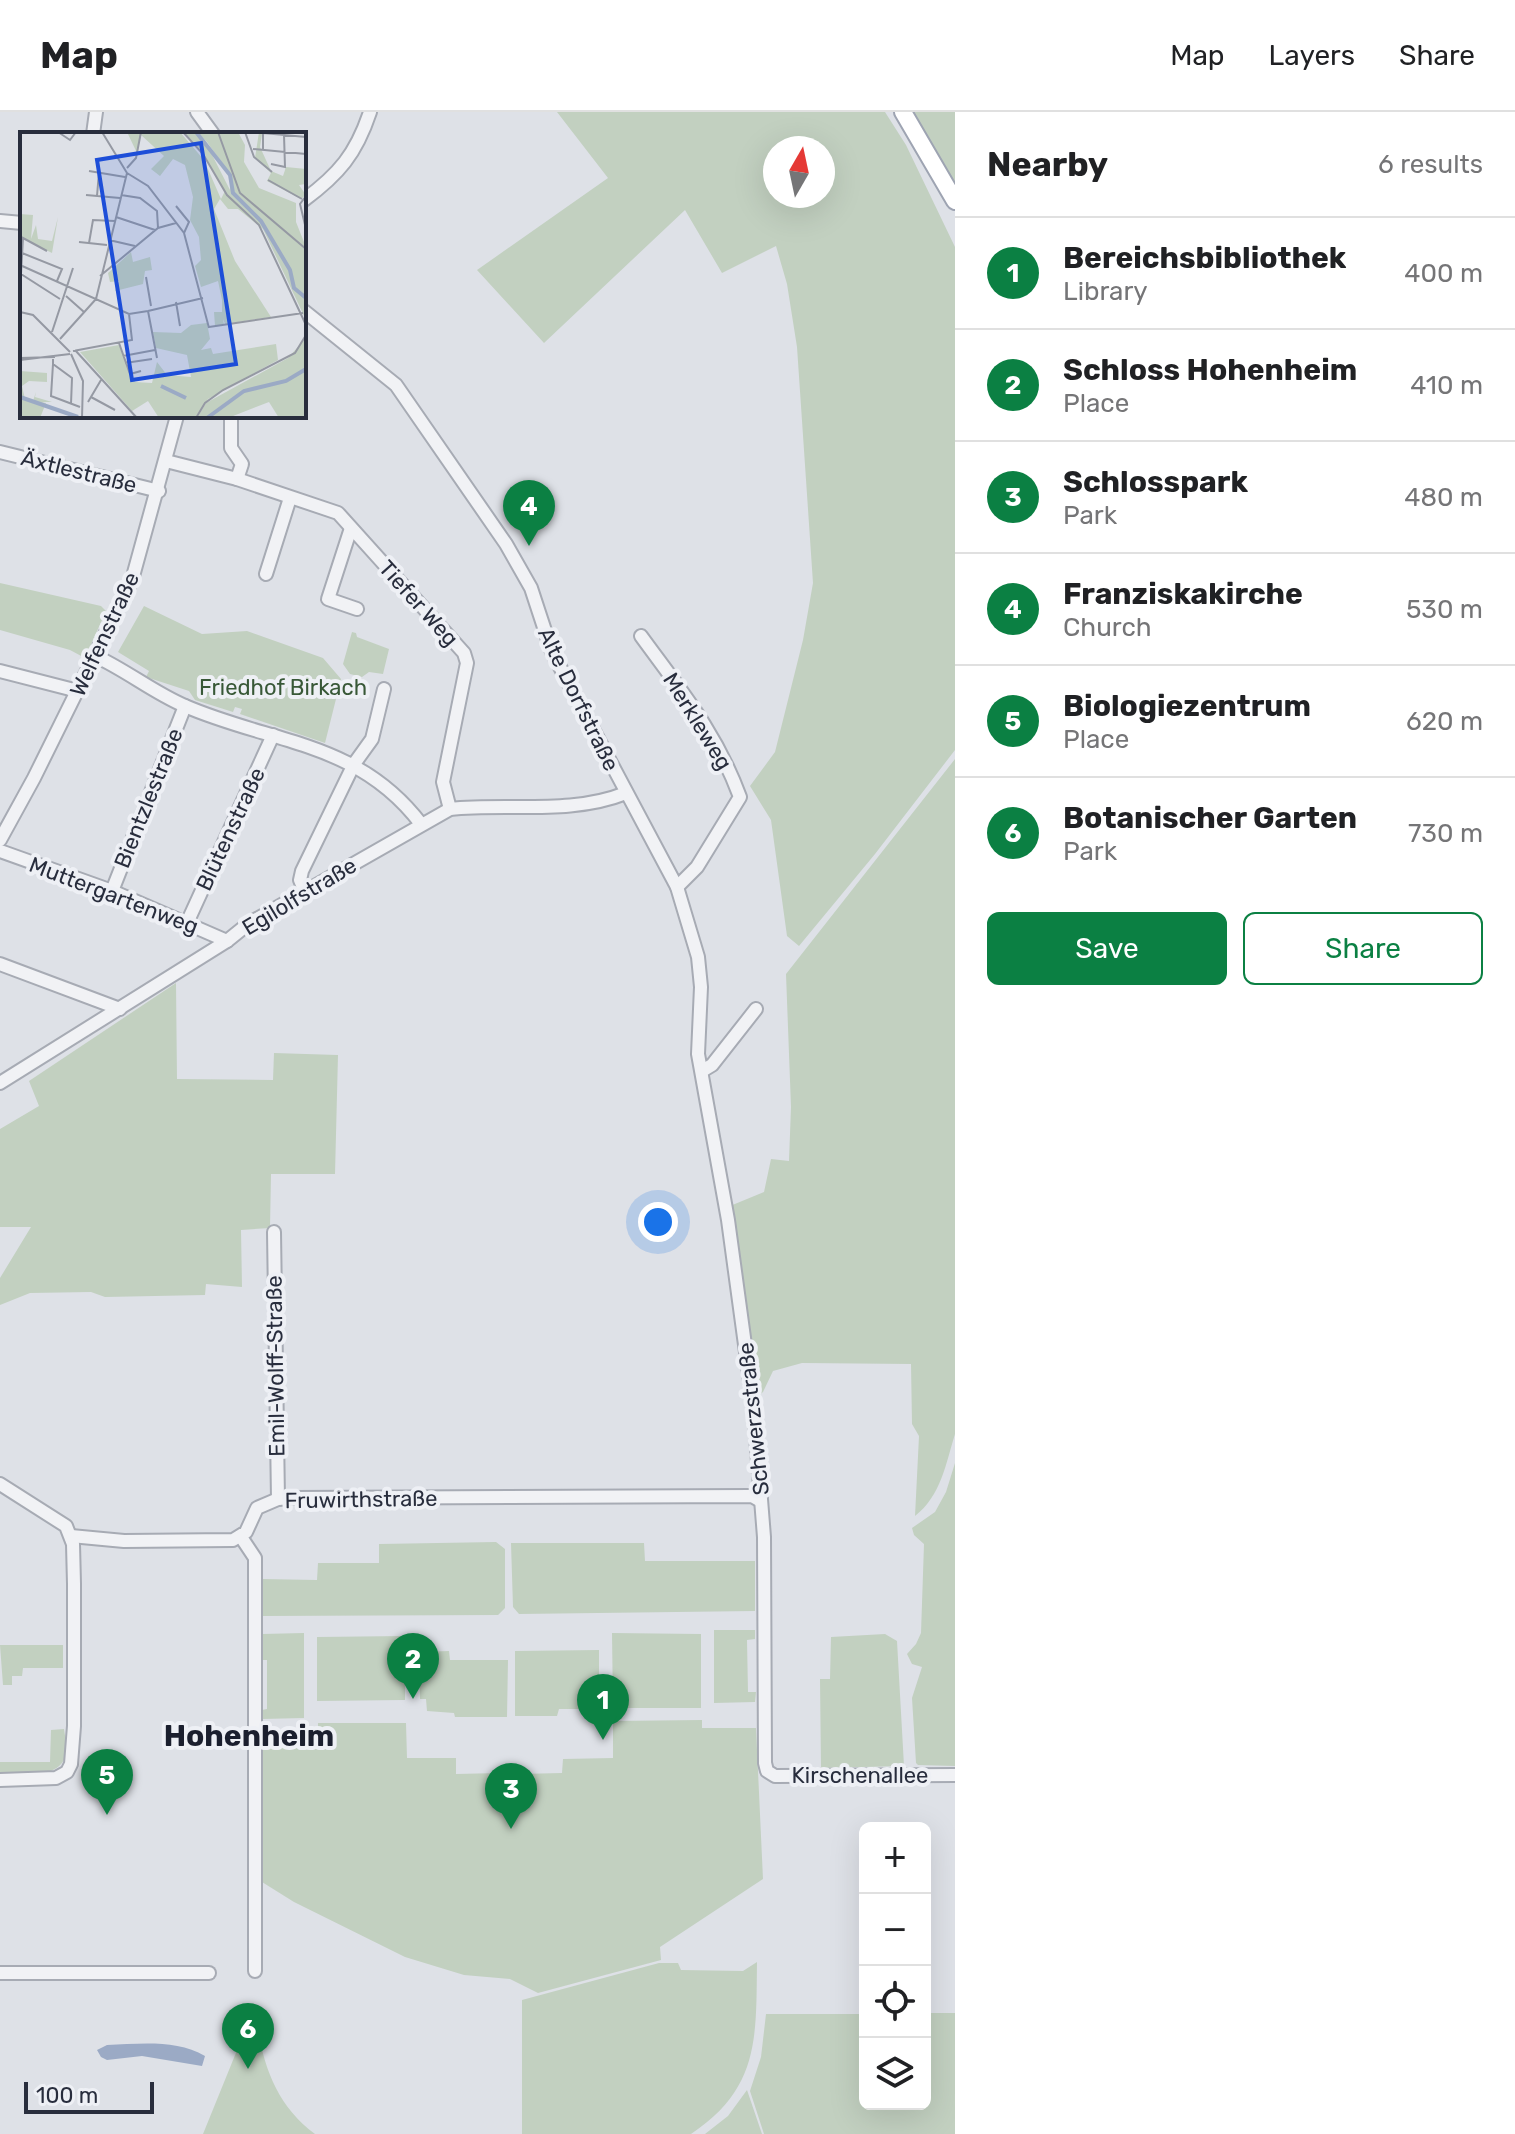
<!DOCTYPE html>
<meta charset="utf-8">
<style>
:root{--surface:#fff;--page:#f6f6f6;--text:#202124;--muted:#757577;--line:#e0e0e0;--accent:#0b8043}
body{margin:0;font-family:Rubik,sans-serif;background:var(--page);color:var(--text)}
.controls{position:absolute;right:24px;bottom:24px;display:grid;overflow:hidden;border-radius:12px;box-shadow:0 8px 32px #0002}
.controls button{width:72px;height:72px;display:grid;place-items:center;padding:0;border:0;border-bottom:2px solid var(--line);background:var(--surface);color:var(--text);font:40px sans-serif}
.compass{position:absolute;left:763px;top:24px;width:72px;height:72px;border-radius:50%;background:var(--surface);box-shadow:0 8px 32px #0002;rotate:9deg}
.scale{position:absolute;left:24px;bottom:20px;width:130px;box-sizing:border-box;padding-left:8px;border:4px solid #282d3d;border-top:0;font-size:22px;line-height:28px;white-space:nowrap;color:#282d3d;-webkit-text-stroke:6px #eef0f5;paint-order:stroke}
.you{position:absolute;left:658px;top:1110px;width:28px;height:28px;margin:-20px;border:6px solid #fff;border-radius:50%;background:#1a73e8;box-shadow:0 0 0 12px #1a73e833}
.badge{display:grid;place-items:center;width:52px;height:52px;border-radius:50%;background:var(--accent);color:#fff;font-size:26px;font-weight:700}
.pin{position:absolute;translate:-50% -66px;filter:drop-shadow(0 2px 4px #0008)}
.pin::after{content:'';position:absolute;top:42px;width:28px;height:24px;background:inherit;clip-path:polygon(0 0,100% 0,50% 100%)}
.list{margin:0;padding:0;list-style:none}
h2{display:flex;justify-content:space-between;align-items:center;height:104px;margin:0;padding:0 32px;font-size:34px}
h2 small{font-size:26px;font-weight:400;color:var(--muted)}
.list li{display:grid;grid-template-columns:52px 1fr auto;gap:24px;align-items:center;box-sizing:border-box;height:112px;padding:0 32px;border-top:2px solid var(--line)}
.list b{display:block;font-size:30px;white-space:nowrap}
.list p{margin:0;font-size:26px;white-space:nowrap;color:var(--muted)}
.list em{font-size:26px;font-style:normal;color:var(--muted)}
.actions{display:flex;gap:16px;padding:24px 32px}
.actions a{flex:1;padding:18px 0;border:2px solid var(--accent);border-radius:12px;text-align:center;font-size:28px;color:var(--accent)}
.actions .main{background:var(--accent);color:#fff}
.icon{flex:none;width:44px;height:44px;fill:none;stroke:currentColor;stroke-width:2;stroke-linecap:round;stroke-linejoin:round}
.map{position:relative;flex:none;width:955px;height:2022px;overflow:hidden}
header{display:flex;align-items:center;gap:48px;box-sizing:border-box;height:112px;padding:0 40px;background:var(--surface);border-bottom:2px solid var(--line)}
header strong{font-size:38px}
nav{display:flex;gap:44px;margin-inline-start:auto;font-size:28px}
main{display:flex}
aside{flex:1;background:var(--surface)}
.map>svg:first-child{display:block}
</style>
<header>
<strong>Map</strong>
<nav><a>Map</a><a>Layers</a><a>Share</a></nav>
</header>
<main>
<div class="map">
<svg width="955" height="2022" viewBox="0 0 955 2022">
<rect width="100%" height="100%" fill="#dee1e7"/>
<g fill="#c2d0c0" fill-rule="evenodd">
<path d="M 557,0 L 885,0 L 906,33 L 955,135 L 955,638 L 875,742 L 799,834 L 787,824 L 771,708 L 750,674 L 775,640 L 803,528 L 813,471 L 797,235 L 787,172 L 776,134 L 722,161 L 685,98 L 544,231 L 477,158 L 608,66 ZM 823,36 L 823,84 L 775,84 L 775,36 Z"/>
<path d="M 909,0 L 955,0 L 955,82 Z"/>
<path d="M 0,471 L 101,494 L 106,499 L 85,546 L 70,538 L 0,518 Z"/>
<path d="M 144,494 L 202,522 L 247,519 L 323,546 L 341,567 L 325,631 L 240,602 L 242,597 L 235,595 L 233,600 L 195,588 L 189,579 L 146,565 L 149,559 L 118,540 Z"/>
<path d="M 352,520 L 356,521 L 357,525 L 389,537 L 383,562 L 369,560 L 362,565 L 350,562 L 343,552 Z"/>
<path d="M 955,647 L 955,1322 C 946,1351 941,1384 915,1404 L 919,1324 L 912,1312 L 911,1252 L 802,1251 L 773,1259 L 763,1280 L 757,1285 L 730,1094 L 764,1080 L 771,1047 L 789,1049 L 791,995 L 786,862 Z"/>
<path d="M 176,871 L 177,967 L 273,968 L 274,941 L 338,943 L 335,1062 L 271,1062 L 270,1116 L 241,1118 L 242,1175 L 206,1172 L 205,1183 L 105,1185 L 91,1180 L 30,1181 L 0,1193 L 0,1166 L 31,1115 L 0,1115 L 0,1017 L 39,994 L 29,969 Z"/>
<path d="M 955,1351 L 955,1654 L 918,1653 L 916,1651 L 912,1586 L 922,1555 L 912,1552 L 907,1542 L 916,1532 L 921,1521 L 924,1432 L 914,1423 L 912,1416 L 935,1400 L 946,1380 Z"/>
<path d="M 496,1430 L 505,1437 L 505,1496 L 498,1503 L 262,1504 L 262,1467 L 317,1468 L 318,1451 L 379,1451 L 379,1432 Z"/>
<path d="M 511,1431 L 644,1431 L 645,1449 L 755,1449 L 755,1499 L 519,1502 L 513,1495 Z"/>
<path d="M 714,1518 L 755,1518 L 755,1527 L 747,1528 L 748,1580 L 756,1580 L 755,1590 L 714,1591 Z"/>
<path d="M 304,1521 L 304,1606 L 262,1607 L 262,1598 L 267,1597 L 267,1548 L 262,1548 L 262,1522 Z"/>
<path d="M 612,1521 L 701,1522 L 701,1596 L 613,1596 Z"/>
<path d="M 885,1522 L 897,1529 L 904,1654 L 821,1656 L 820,1567 L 830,1567 L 831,1525 Z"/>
<path d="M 405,1524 L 405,1588 L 317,1589 L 317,1525 Z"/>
<path d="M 0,1533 L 63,1533 L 63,1556 L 23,1556 L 22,1564 L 12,1564 L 12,1573 L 3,1573 Z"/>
<path d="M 599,1538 L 599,1587 L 591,1587 L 592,1597 L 559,1597 L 557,1604 L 515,1604 L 515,1539 Z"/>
<path d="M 449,1539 L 450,1548 L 508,1548 L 507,1605 L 455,1605 L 454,1601 L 427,1599 L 426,1587 L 420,1587 L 419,1540 Z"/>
<path d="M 702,1608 L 702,1616 L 756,1616 L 763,1767 L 660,1835 L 661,1848 L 538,1881 L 510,1867 L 464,1863 L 405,1845 L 294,1790 L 262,1770 L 262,1620 L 318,1619 L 318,1611 L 406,1611 L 407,1646 L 456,1646 L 456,1662 L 499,1661 L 499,1668 L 520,1668 L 520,1662 L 562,1661 L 563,1647 L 613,1646 L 613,1609 Z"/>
<path d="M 64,1617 C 65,1625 68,1636 66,1643 C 59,1668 19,1663 0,1663 L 0,1650 L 50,1650 L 51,1618 Z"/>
<path d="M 757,1850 C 756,1925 760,1976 691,2022 L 522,2022 L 522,1888 L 659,1851 L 678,1851 L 681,1858 L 743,1859 Z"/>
<path d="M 255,1894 C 260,1944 272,1990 315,2022 L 203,2022 Z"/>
<path d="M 925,1901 L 955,1901 L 955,2022 L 764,2022 L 750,1979 L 761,1945 L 766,1902 L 865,1902 L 865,1992 L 925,1992 Z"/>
<path d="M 747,1978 L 762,2022 L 705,2022 L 728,2004 Z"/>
</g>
<path fill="#9baac5" d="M 107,1933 C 139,1932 176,1927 205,1944 L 202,1954 L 142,1944 L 107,1948 L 101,1945 L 97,1938 Z"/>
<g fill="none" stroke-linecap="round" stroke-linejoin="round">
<defs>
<g id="minor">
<path d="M 197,0 L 213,22"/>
<path d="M 93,22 L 96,0"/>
<path d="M 304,88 C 339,62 356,42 370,0"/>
<path d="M 0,109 L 22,111"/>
<path d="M 304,199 L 396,273 L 506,432 L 531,476 L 552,540 L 677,775 L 698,845 L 701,875 L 698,942 L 728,1108 L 754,1299 L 764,1425 L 765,1651 L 767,1659 L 775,1664 L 955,1663"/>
<path d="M 231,304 L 231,336 L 242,352 L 237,367"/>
<path d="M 0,340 L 159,379"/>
<path d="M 166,349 L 237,367 L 338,401 L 464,541 L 467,551 L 443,670 L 450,697"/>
<path d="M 351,416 L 328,487 L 357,497"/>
<path d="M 266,462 L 290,386"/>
<path d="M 641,524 C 681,579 716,620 740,685 L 697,755 L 677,775"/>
<path d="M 95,544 C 126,558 154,581 185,594 C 273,632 358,629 421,712"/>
<path d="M 0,559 L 78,579"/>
<path d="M 0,728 L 34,666 L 132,468 L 177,304"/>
<path d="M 0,739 L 112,779 L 227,829"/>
<path d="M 112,779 L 185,594"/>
<path d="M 305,780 L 300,768 L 302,759 L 354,652 L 372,627 L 384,577"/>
<path d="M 187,811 L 273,623"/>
<path d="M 0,852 L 120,897"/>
<path d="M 702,959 L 712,953 L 756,897"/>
<path d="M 0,971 L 227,829 L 248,812 L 450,697 C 509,691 571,703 626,681"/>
<path d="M 274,1120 L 278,1387"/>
<path d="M 0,1372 L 66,1414 L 73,1432 L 74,1472 L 74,1614 L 71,1652 L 67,1660 L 56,1666 L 0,1668"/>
<path d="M 71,1424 L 124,1429 L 233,1428 L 246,1420 L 257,1396 L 278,1387 L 292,1386 L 752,1384 L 759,1388"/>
<path d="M 241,1425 L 255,1446 L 255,1859"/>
<path d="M 0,1861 L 209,1861"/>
</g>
<path id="major" d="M 903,0 L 955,89"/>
</defs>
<use href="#minor" stroke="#a7abb4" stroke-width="16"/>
<use href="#major" stroke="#9ea4b2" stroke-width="20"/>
<use href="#minor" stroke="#f1f2f5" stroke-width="12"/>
<use href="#major" stroke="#fff" stroke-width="16"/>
</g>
<g text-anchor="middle" stroke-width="8" stroke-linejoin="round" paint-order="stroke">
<g font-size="22" fill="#282d3d" stroke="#eef0f5">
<text transform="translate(79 359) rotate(14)" y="8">Äxtlestraße</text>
<text transform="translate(419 491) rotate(48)" y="8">Tiefer Weg</text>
<text transform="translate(104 522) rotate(-65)" y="8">Welfenstraße</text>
<text transform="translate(579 587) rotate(64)" y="8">Alte Dorfstraße</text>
<text transform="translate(698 609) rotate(58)" y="8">Merkleweg</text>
<text transform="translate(148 686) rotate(-68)" y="8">Bientzlestraße</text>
<text transform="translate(230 717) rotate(-65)" y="8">Blütenstraße</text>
<text transform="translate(114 783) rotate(21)" y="8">Muttergartenweg</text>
<text transform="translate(299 784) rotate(-31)" y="8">Egilolfstraße</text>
<text transform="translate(275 1254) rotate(-91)" y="8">Emil-Wolff-Straße</text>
<text transform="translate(753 1307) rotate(-96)" y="8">Schwerzstraße</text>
<text transform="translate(361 1387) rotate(-1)" y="8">Fruwirthstraße</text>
<text x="860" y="1671">Kirschenallee</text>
</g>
<g font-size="22" fill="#385837" stroke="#eef0f5">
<text x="283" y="583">Friedhof Birkach</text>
</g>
<g font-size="30" font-weight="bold" fill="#1b1f2e" stroke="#eef0f5">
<text x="249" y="1634">Hohenheim</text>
</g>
</g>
<g transform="translate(20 20)">
<rect width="286" height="286" fill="#dee1e7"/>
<path d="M 107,0 L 160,0 L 184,28 L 201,67 L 205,59 L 180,17 L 164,0 L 174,0 L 186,11 L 210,58 L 211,44 L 187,10 L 177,0 L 218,0 L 225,13 L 224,30 L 239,56 L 276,71 L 276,90 L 286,115 L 286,188 L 243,97 L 218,77 L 208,77 L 200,67 L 194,77 L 215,129 L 251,185 L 205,192 L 203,187 L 204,193 L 195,194 L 194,180 L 202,180 L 202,168 L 198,149 L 181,155 L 175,134 L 181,128 L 179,105 L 170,88 L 173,65 L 165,33 L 153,27 L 140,44 L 131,37 L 144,24 L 121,3 L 117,21 ZM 239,0 L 272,0 L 242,2 L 240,15 L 251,39 L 263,44 L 266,35 L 286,37 L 286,52 L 279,53 L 286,63 L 281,67 L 247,49 L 251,41 L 235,26 ZM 0,82 L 13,83 L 11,107 L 16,93 L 18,107 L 32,109 L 38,85 L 32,121 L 0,105 ZM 111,120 L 113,130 L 130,125 L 132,138 L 125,139 L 123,152 L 95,159 L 99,149 L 90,150 L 88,141 ZM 187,191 L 190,207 L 181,218 L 191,216 L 193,222 L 256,212 L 258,228 L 188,267 L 175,286 L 139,286 L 128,269 L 112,279 L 60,220 L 99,213 L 115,250 L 132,251 L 137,230 L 147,243 L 171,245 L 167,223 L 136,216 L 133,200 L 161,201 L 171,193 ZM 286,206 L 286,286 L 259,286 L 249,270 L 208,286 L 177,286 L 186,271 L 268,226 ZM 0,239 L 27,241 L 27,250 L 9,249 L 2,254 L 5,267 L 13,269 L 16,260 L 15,265 L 32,270 L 21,270 L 26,271 L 20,286 L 0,286 Z" fill="#c2d0c0"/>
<path fill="none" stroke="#9baac5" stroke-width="4" d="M 176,0 L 210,43 L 213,61 L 241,89 L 270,138 L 274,156 L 286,166M 141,254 L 166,266M 0,265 L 58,285M 187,286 L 224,259 L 266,249 L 286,237"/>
<path fill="none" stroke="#9599a3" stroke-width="2" d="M 38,0 L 50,8 L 56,0M 82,0 L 107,41M 163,0 L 183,22 L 207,63 L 239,93 L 286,193M 198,0 L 220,61 L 286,117M 225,0 L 234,25 L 252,40M 233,17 L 286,22M 243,17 L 243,1 L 286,5M 251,32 L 265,35 L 264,3M 107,36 L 116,26 L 121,0M 69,39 L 105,45M 107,41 L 128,54 L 164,101 L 189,196M 248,48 L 282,67M 66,63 L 100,66M 101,63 L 120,66 L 137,79 L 138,96M 77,64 L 79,40M 286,64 L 280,72 L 286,97M 156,74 L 169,90 L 164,101M 96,85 L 135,98M 89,108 L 115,114M 59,110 L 87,113M 69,111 L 73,88 L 95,89M 27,119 L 3,106 L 1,142 L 40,167M 2,121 L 42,137 L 37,149M 0,133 L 109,182 L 128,179M 80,144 L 138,96 L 156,91M 126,145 L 131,174M 46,164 L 64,180M 76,167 L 107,41M 156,170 L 160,194M 128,179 L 183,166M 128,179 L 137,226M 0,180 L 13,183 L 50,220M 189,195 L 283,181M 32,200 L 53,136M 40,207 L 76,167M 99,211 L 110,242 L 121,239M 55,218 L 117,286M 53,219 L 112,208 L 109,182M 51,222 L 63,249 L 62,286M 103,224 L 135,218M 0,226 L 35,225M 33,227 L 33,232 L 52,246 L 51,272M 0,228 L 50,222M 105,231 L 132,227M 33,232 L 31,264 L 60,275M 71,265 L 95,278M 68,270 L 81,248M 176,286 L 185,271 L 203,258 L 275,221 L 286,203"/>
<path fill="#1d4ed8" fill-opacity="0.15" stroke="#1d4ed8" stroke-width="4" d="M 181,11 L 216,232 L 112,248 L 77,28 Z"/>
<rect width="286" height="286" fill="none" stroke="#282d3d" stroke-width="4"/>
</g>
</svg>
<div class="controls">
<button>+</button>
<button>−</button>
<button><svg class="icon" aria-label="locate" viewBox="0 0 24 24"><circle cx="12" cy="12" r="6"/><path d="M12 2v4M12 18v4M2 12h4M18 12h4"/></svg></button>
<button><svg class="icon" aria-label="layers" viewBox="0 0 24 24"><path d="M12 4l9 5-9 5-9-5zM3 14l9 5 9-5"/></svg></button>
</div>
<svg class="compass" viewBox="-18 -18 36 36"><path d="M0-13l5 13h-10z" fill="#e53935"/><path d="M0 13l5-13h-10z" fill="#757577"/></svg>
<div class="scale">100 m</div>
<div class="you"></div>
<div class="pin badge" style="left:603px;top:1628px">1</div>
<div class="pin badge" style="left:413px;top:1587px">2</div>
<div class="pin badge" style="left:511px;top:1717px">3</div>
<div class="pin badge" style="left:529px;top:434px">4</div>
<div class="pin badge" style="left:107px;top:1703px">5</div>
<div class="pin badge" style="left:248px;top:1957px">6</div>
</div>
<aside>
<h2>Nearby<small>6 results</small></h2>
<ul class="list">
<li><span class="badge">1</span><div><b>Bereichsbibliothek</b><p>Library</p></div><em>400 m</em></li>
<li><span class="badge">2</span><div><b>Schloss Hohenheim</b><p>Place</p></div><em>410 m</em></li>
<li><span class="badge">3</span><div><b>Schlosspark</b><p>Park</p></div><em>480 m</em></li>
<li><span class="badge">4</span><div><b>Franziskakirche</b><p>Church</p></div><em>530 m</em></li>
<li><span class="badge">5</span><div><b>Biologiezentrum</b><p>Place</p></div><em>620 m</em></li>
<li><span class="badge">6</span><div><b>Botanischer Garten</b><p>Park</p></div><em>730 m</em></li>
</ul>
<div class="actions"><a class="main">Save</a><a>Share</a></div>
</aside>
</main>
